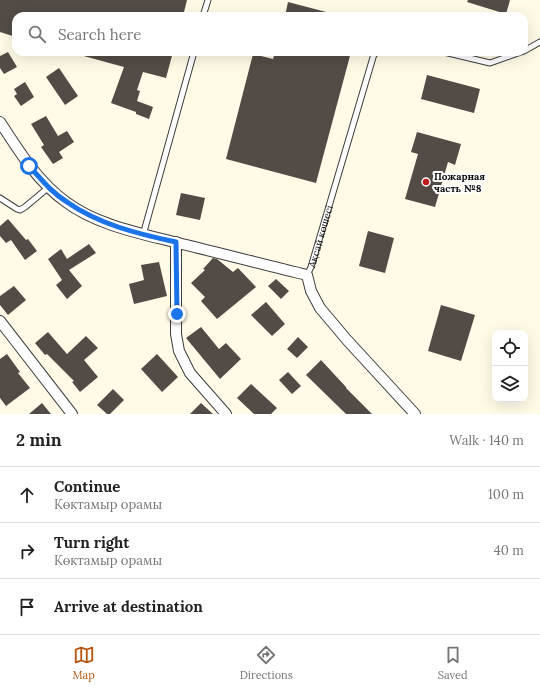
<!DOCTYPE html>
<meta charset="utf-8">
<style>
:root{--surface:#fff;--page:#f2f2f2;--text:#222;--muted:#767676;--line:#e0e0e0;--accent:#b45309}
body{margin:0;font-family:Lora,serif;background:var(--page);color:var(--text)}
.controls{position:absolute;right:12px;bottom:12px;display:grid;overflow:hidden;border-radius:8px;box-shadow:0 4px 16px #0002}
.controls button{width:36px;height:36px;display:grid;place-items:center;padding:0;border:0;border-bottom:1px solid var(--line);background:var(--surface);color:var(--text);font:20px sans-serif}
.stop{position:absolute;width:12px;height:12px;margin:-9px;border:3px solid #1a73e8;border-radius:50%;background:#fff}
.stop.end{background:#1a73e8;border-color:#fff;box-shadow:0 1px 4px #0008}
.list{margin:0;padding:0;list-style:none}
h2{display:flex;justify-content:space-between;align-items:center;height:52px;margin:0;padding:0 16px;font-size:17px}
h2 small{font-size:13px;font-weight:400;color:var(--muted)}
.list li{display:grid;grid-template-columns:26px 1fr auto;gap:12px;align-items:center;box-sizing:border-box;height:56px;padding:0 16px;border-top:1px solid var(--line)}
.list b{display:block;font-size:15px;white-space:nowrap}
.list p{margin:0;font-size:13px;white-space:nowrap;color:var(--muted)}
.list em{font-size:13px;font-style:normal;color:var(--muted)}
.icon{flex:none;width:22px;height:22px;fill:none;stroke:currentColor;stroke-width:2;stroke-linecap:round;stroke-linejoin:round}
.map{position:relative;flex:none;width:540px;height:414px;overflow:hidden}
.search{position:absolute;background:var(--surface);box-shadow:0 4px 16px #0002;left:12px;right:12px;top:12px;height:44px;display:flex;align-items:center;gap:10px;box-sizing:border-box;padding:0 14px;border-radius:12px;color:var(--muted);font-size:15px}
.sheet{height:220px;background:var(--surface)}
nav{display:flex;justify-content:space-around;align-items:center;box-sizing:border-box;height:56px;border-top:1px solid var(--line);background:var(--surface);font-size:11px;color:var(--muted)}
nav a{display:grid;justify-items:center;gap:2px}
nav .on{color:var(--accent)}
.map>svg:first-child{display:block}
</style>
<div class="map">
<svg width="540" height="414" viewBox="0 0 540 414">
<rect width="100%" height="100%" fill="#fffbe7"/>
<g fill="#534b46">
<path d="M 0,0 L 187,0 L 183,16 L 16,16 L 16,37 L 0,32 Z"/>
<path d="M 468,0 L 510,0 L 506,14 L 467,2 Z"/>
<path d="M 288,2 L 330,13 L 330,16 L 285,16 Z"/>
<path d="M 8,52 L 17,67 L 4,74 L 0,68 L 0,56 Z"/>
<path d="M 81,52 L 173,52 L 166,78 L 143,72 L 137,90 L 140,91 L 137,101 L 153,107 L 149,119 L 136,114 L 136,112 L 111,103 L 124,67 L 80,55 Z"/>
<path d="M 275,52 L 351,52 L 316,183 L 226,159 L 253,54 L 273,59 Z"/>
<path d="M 59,68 L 78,96 L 65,105 L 46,77 Z"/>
<path d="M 427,75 L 480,89 L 474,113 L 421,99 Z"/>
<path d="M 25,82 L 34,97 L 21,106 L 14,96 L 17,94 L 14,89 Z"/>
<path d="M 46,116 L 58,136 L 67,131 L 74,142 L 59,152 L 63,158 L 53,164 L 41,147 L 44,145 L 31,124 Z"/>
<path d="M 417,132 L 461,144 L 455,165 L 448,162 L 435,207 L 405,199 L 418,154 L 411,152 Z"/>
<path d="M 181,193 L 205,198 L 200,220 L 176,215 Z"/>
<path d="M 8,219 L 26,240 L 28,239 L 37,251 L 25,260 L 11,240 L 6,243 L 0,236 L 0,226 Z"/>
<path d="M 368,231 L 394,238 L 385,273 L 359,266 Z"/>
<path d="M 89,244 L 96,253 L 69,270 L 82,286 L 67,299 L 56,285 L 62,280 L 48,259 L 61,249 L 67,259 Z"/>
<path d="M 213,258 L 217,259 L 233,272 L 238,268 L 256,287 L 217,319 L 201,301 L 205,297 L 191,283 L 205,270 L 203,269 Z"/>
<path d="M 159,262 L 167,296 L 134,304 L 129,284 L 144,280 L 141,265 Z"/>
<path d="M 276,279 L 289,291 L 281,299 L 268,286 Z"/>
<path d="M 14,286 L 26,300 L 8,315 L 0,305 L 0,296 Z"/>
<path d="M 266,302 L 285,324 L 272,336 L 251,315 Z"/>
<path d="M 441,305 L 475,315 L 461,361 L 428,351 Z"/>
<path d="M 201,327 L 219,349 L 226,343 L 241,359 L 220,379 L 186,338 Z"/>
<path d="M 48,332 L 67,354 L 86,336 L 98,348 L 84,360 L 98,377 L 80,392 L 72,382 L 74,381 L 47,354 L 45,355 L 35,343 Z"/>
<path d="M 298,337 L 308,347 L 297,358 L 287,349 Z"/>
<path d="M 7,354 L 20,372 L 18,373 L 30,388 L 6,406 L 0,398 L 0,359 Z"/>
<path d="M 157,354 L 178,377 L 162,392 L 141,369 Z"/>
<path d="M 321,360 L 346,387 L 346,388 L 372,414 L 346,414 L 306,375 Z"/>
<path d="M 288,372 L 301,386 L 292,394 L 279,380 Z"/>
<path d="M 251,384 L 277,408 L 271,414 L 254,414 L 237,398 Z"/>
<path d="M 113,389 L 124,400 L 110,414 L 107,414 L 97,405 Z"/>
<path d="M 42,403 L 51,414 L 29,414 Z"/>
<path d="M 201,403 L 213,414 L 190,414 Z"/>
</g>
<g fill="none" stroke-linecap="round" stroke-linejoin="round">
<defs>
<g id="service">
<path d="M 203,16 L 208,0"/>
<path d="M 524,51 L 540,42"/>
<path d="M 444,52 L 490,63 L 521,52"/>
<path d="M 0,198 L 17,209 L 20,210 L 25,207 L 49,187"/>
<path d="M 143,235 L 194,52"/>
<path id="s1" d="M 307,275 L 311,267 L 374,54 L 379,52"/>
</g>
<g id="minor">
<path d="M 0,122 C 19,151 37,181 66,202 C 98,226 144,234 182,244 C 224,254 265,265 307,275 L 311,291 L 320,308 L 347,340 L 415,414"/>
<path d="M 176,242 L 176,334 L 179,351 L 190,373 L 226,414"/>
<path d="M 0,321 L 72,414"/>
</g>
</defs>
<use href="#service" stroke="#3d3d3d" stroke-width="7"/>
<use href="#minor" stroke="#3d3d3d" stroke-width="12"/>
<use href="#service" stroke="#fff" stroke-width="5"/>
<use href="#minor" stroke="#fff" stroke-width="10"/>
</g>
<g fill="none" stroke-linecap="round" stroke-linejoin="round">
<path stroke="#1a73e8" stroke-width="5" d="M 29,166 C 41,179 52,193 67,202 C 98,224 138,234 176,242 L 177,314"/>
</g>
<circle fill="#c11b1e" stroke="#fff" stroke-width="1.5" cx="426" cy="182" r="4"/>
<g text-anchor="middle" stroke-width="4" stroke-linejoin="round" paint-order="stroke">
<g font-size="10" font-weight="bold" fill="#0a0a0a" stroke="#fff" text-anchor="start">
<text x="434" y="180">Пожарная<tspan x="434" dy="12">часть №8</tspan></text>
</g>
<g font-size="10" fill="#0a0a0a" stroke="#fff">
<text dy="4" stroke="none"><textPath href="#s1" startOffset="41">Ақсай көшесі</textPath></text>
</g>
</g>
</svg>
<div class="controls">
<button><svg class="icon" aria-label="locate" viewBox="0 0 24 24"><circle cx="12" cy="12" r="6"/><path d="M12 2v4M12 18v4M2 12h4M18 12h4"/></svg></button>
<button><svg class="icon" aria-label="layers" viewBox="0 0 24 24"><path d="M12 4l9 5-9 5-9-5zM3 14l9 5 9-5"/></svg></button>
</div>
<div class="stop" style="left:29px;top:166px"></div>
<div class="stop end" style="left:177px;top:314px"></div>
<div class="search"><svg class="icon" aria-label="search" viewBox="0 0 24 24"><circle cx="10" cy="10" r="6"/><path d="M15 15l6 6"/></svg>Search here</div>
</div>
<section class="sheet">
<h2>2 min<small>Walk · 140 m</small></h2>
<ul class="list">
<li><svg class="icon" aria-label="ahead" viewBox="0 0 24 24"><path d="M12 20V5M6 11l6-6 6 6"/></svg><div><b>Continue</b><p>Көктамыр орамы</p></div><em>100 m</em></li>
<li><svg class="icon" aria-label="right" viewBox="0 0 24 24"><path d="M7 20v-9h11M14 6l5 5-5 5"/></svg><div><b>Turn right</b><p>Көктамыр орамы</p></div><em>40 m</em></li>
<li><svg class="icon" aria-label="arrive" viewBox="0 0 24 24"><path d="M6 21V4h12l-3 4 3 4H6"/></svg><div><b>Arrive at destination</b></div></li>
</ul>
</section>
<nav>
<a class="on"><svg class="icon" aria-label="map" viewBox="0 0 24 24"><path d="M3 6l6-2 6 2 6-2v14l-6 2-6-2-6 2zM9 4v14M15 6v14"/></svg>Map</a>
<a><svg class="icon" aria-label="directions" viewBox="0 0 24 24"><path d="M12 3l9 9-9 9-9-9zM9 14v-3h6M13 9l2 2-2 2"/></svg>Directions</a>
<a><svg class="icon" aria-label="saved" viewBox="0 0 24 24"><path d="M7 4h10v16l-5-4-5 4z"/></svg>Saved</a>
</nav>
